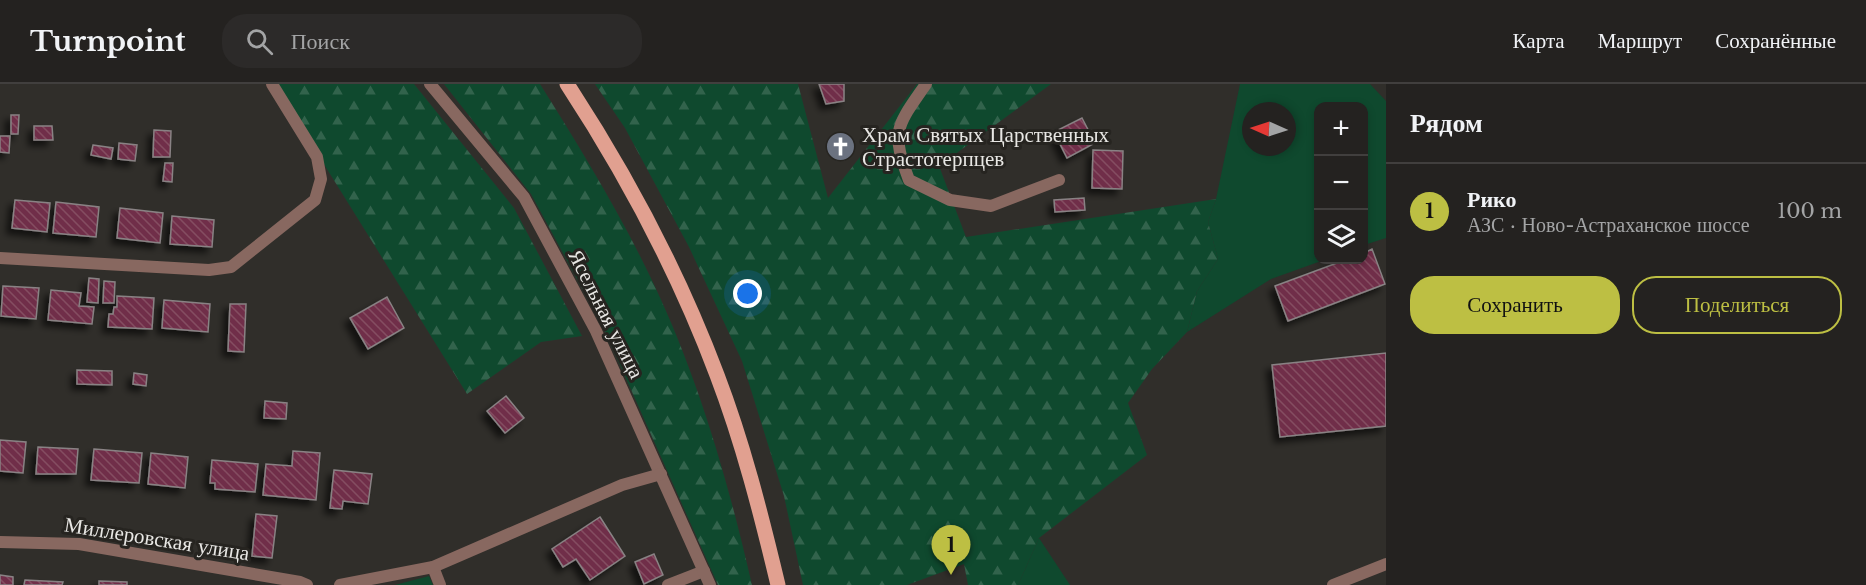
<!DOCTYPE html>
<html lang="ru">
<meta charset="utf-8">
<style>
:root{--surface:#242220;--page:#2c2a29;--text:#f1f3f6;--muted:#a3a4a5;--line:#413f3e;--accent:#bdbf43}
body{margin:0;font-family:"Libre Baskerville",serif;background:var(--page);color:var(--text)}
.controls{position:absolute;right:18px;top:18px;display:grid;overflow:hidden;border-radius:12px;box-shadow:0 3px 9px #0003}
.controls button{width:54px;height:54px;display:grid;place-items:center;padding:0;border:0;border-bottom:2px solid var(--line);background:var(--surface);color:var(--text);font:30px sans-serif}
.compass{position:absolute;left:1242px;top:18px;width:54px;height:54px;border-radius:50%;background:var(--surface);box-shadow:0 3px 9px #0003;rotate:273deg}
.you{position:absolute;left:748px;top:210px;width:21px;height:21px;margin:-15px;border:4px solid #fff;border-radius:50%;background:#1a73e8;box-shadow:0 0 0 9px #1a73e833}
.badge{display:grid;place-items:center;width:39px;height:39px;border-radius:50%;background:var(--accent);color:#111;font-size:20px;font-weight:700}
.pin{position:absolute;translate:-50% -50px;filter:drop-shadow(0 2px 3px #0008)}
.pin::after{content:'';position:absolute;top:32px;width:21px;height:18px;background:inherit;clip-path:polygon(0 0,100% 0,50% 100%)}
.list{margin:0;padding:0;list-style:none}
h2{display:flex;justify-content:space-between;align-items:center;height:78px;margin:0;padding:0 24px;font-size:26px}
h2 small{font-size:20px;font-weight:400;color:var(--muted)}
.list li{display:grid;grid-template-columns:39px 1fr auto;gap:18px;align-items:center;box-sizing:border-box;height:96px;padding:0 24px;border-top:2px solid var(--line)}
.list b{display:block;font-size:22px;white-space:nowrap}
.list p{margin:0;font-size:20px;white-space:nowrap;color:var(--muted)}
.list em{font-size:20px;font-style:normal;color:var(--muted)}
.actions{display:flex;gap:12px;padding:18px 24px}
.actions a{flex:1;padding:14px 0;border:2px solid var(--accent);border-radius:24px;text-align:center;font-size:21px;color:var(--accent)}
.actions .main{background:var(--accent);color:#111}
.icon{flex:none;width:33px;height:33px;fill:none;stroke:currentColor;stroke-width:2;stroke-linecap:round;stroke-linejoin:round}
.map{position:relative;flex:none;width:1386px;height:501px;overflow:hidden}
header{display:flex;align-items:center;gap:36px;box-sizing:border-box;height:84px;padding:0 30px;background:var(--surface);border-bottom:2px solid var(--line)}
header strong{font-size:28px}
nav{display:flex;gap:33px;margin-inline-start:auto;font-size:21px}
.search{width:420px;height:54px;background:var(--page);display:flex;align-items:center;gap:15px;box-sizing:border-box;padding:0 21px;border-radius:24px;color:var(--muted);font-size:22px}
main{display:flex}
aside{flex:1;background:var(--surface)}
.map>svg:first-child{display:block}
</style>
<header>
<strong>Turnpoint</strong>
<div class="search"><svg class="icon" aria-label="search" viewBox="0 0 24 24"><circle cx="10" cy="10" r="6"/><path d="M15 15l6 6"/></svg>Поиск</div>
<nav><a>Карта</a><a>Маршрут</a><a>Сохранённые</a></nav>
</header>
<main>
<div class="map">
<svg width="1386" height="501" viewBox="0 0 1386 501">
<defs>
<pattern id="forest-firs" width="22" height="20" patternUnits="userSpaceOnUse" patternTransform="scale(1.5)"><rect width="22" height="20" fill="#0f492e"/><path d="M5 1l3.5 6h-7zM16 11l3.5 6h-7z" fill="#32634c"/></pattern>
<pattern id="building-back-hatch" width="6" height="6" patternUnits="userSpaceOnUse" patternTransform="scale(1.5)"><rect width="6" height="6" fill="#702f48"/><path d="M-1 5l2 2M0 0l6 6M5-1l2 2" fill="none" stroke="#844d62"/></pattern>
<filter id="shadow"><feDropShadow dx="-5.5" dy="5.5" stdDeviation="3" flood-color="#0009"/></filter>
</defs>
<rect width="100%" height="100%" fill="#302e2a"/>
<g fill="#0f492e" fill-rule="evenodd">
<path d="M 1240,0 L 1370,0 L 1386,17 L 1386,154 L 1364,161 L 1364,22 L 1318,22 L 1318,176 L 1324,176 L 1271,195 L 1187,248 L 1197,207 L 1218,175 L 1208,138 L 1216,115 ZM 1251,27 L 1287,27 L 1287,63 L 1251,63 Z"/>
<path d="M 1039,454 L 1070,501 L 1018,501 Z"/>
<path d="M 429,492 L 433,501 L 395,501 Z"/>
</g>
<g fill="url(#forest-firs)">
<path d="M 274,0 L 414,0 L 514,124 L 582,252 L 541,258 L 467,310 Z"/>
<path d="M 444,0 L 540,0 C 577,59 614,119 645,182 C 695,282 727,392 752,501 L 718,501 L 604,245 L 531,110 Z"/>
<path d="M 595,0 L 798,0 L 828,114 L 917,0 L 1051,0 L 939,82 L 966,153 L 1216,115 L 1208,138 L 1218,175 L 1197,207 L 1187,248 L 1152,285 L 1128,319 L 1147,371 L 1039,454 L 1018,501 L 968,501 L 964,480 L 907,501 L 803,501 L 784,412 L 742,277 L 689,163 L 625,44 Z"/>
</g>
<g fill="url(#building-back-hatch)" stroke="#898284" stroke-width="1.5" filter="url(#shadow)">
<path d="M 819,0 L 844,0 L 844,17 L 826,20 Z"/>
<path d="M 11,31 L 19,31 L 18,50 L 11,50 Z"/>
<path d="M 1082,34 L 1095,59 L 1067,74 L 1054,48 Z"/>
<path d="M 34,42 L 52,42 L 53,56 L 34,56 Z"/>
<path d="M 154,46 L 171,47 L 170,73 L 153,73 Z"/>
<path d="M 0,52 L 10,52 L 9,69 L 0,68 Z"/>
<path d="M 119,59 L 137,61 L 135,77 L 118,75 Z"/>
<path d="M 93,61 L 113,64 L 111,75 L 91,71 Z"/>
<path d="M 1093,66 L 1123,67 L 1122,105 L 1092,104 Z"/>
<path d="M 165,79 L 173,79 L 172,98 L 163,97 Z"/>
<path d="M 1084,114 L 1085,126 L 1055,128 L 1054,116 Z"/>
<path d="M 15,116 L 50,119 L 47,148 L 12,144 Z"/>
<path d="M 56,118 L 99,123 L 96,153 L 53,149 Z"/>
<path d="M 120,124 L 163,129 L 160,159 L 117,154 Z"/>
<path d="M 172,132 L 214,136 L 212,163 L 170,160 Z"/>
<path d="M 1372,165 L 1385,200 L 1288,237 L 1275,202 L 1345,176 L 1364,176 L 1364,169 Z"/>
<path d="M 89,194 L 99,195 L 98,219 L 87,218 Z"/>
<path d="M 104,197 L 115,198 L 114,219 L 103,219 Z"/>
<path d="M 3,202 L 39,204 L 36,235 L 1,232 Z"/>
<path d="M 51,206 L 81,209 L 79,222 L 94,223 L 92,240 L 48,236 Z"/>
<path d="M 117,212 L 154,214 L 152,245 L 108,243 L 109,230 L 113,230 L 114,223 L 117,223 Z"/>
<path d="M 387,213 L 404,244 L 368,265 L 350,234 Z"/>
<path d="M 164,216 L 210,220 L 208,248 L 162,244 Z"/>
<path d="M 230,220 L 246,220 L 244,268 L 228,267 Z"/>
<path d="M 1386,269 L 1386,342 L 1280,353 L 1272,281 Z"/>
<path d="M 77,286 L 112,287 L 112,301 L 77,300 Z"/>
<path d="M 134,289 L 147,291 L 146,302 L 133,300 Z"/>
<path d="M 506,312 L 524,334 L 505,349 L 487,327 Z"/>
<path d="M 265,317 L 287,319 L 286,335 L 264,334 Z"/>
<path d="M 0,356 L 26,358 L 23,389 L 0,387 Z"/>
<path d="M 38,363 L 78,365 L 76,390 L 36,390 Z"/>
<path d="M 94,365 L 142,369 L 139,399 L 91,396 Z"/>
<path d="M 293,367 L 320,369 L 316,416 L 263,411 L 266,380 L 292,382 Z"/>
<path d="M 151,369 L 188,373 L 185,404 L 148,400 Z"/>
<path d="M 212,376 L 258,380 L 255,408 L 215,405 L 215,399 L 210,399 Z"/>
<path d="M 334,386 L 372,390 L 368,420 L 343,417 L 342,425 L 330,424 Z"/>
<path d="M 256,430 L 277,432 L 272,474 L 252,472 Z"/>
<path d="M 600,433 L 625,472 L 590,496 L 576,475 L 563,483 L 552,465 Z"/>
<path d="M 654,470 L 663,491 L 644,500 L 635,478 Z"/>
<path d="M 0,491 L 13,493 L 13,501 L 0,501 Z"/>
<path d="M 25,496 L 63,498 L 62,501 L 24,501 Z"/>
<path d="M 99,497 L 127,498 L 127,501 L 99,501 Z"/>
</g>
<g fill="none" stroke-linecap="round" stroke-linejoin="round">
<g stroke="#886860" stroke-width="12">
<path d="M 926,0 C 897,42 890,46 909,96 L 950,116 L 991,122 L 1059,96"/>
<path d="M 433,483 L 440,501"/>
<path d="M 668,501 L 704,487"/>
</g>
<g stroke="#886860" stroke-width="12">
<path d="M 430,0 L 524,113 L 596,247 L 710,501"/>
<path d="M 0,174 L 209,186 L 231,183 L 315,116 L 321,95 L 317,73 L 272,0"/>
<path d="M 0,458 L 79,460 L 300,498 L 307,501"/>
<path d="M 340,501 L 433,483 L 622,401 L 661,390"/>
</g>
<path stroke="#886860" stroke-width="12" d="M 1333,501 L 1386,480"/>
<path stroke="#e1a090" stroke-width="15" d="M 567,0 C 626,90 679,190 717,291 C 743,359 761,430 778,501"/>
</g>
<defs>
<symbol id="church-disc" viewBox="-11 -11 22 22"><circle r="9.5" fill="#6b7280" stroke="#262420"/><path d="M-1.2-6h2.4v3.5h3.3v2.4h-3.3V6h-2.4V-.1h-3.3v-2.4h3.3Z" fill="#fff"/></symbol>
</defs>
<g fill-rule="evenodd">
<use href="#church-disc" x="824" y="46" width="33" height="33"/>
</g>
<g text-anchor="middle" stroke-width="6" stroke-linejoin="round" paint-order="stroke">
<g font-size="21" fill="#e8e7e4" stroke="#262420" text-anchor="start">
<text x="862" y="58">Храм Святых Царственных<tspan x="862" dy="24">Страстотерпцев</tspan></text>
</g>
<g font-size="21" fill="#e8e7e4" stroke="#262420">
<text transform="translate(606 230) rotate(63)" y="7">Ясельная улица</text>
<text transform="translate(157 455) rotate(9)" y="7">Миллеровская улица</text>
</g>
</g>
</svg>
<div class="controls">
<button>+</button>
<button>−</button>
<button><svg class="icon" aria-label="layers" viewBox="0 0 24 24"><path d="M12 4l9 5-9 5-9-5zM3 14l9 5 9-5"/></svg></button>
</div>
<svg class="compass" viewBox="-18 -18 36 36"><path d="M0-13l5 13h-10z" fill="#e53935"/><path d="M0 13l5-13h-10z" fill="#a3a4a5"/></svg>
<div class="you"></div>
<div class="pin badge" style="left:951px;top:491px">1</div>
</div>
<aside>
<h2>Рядом<small></small></h2>
<ul class="list">
<li><span class="badge">1</span><div><b>Рико</b><p>АЗС · Ново-Астраханское шоссе</p></div><em>100 m</em></li>
</ul>
<div class="actions"><a class="main">Сохранить</a><a>Поделиться</a></div>
</aside>
</main>
